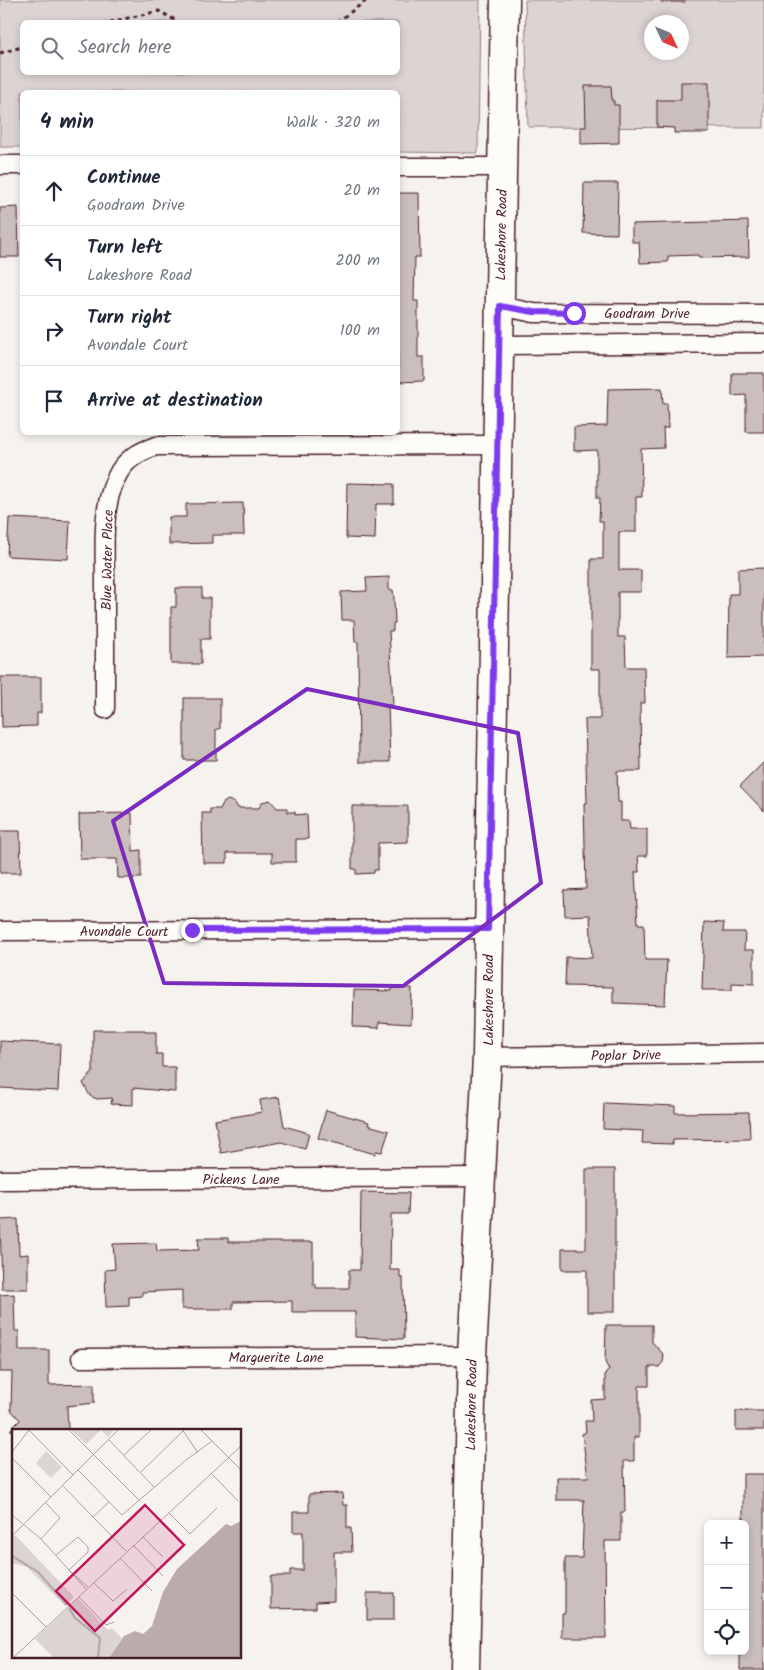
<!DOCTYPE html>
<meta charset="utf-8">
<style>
:root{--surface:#fff;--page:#f2f2f3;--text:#1f2937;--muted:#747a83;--line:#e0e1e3}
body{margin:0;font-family:Kalam,sans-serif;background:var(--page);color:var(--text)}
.controls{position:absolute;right:15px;bottom:15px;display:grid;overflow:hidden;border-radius:8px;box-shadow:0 2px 8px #0003}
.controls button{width:45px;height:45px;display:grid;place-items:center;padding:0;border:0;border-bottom:1px solid var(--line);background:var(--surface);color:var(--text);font:25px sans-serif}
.compass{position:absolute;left:644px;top:15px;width:45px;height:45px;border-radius:50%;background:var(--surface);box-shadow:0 2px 8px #0003;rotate:134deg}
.stop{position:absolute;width:15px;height:15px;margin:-11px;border:4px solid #7c3aed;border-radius:50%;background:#fff}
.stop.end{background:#7c3aed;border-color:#fff;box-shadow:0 1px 5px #0008}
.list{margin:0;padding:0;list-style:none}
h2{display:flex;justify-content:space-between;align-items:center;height:65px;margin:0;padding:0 20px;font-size:21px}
h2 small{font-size:16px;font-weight:400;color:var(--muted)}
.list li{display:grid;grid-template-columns:32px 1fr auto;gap:15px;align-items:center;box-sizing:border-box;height:70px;padding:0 20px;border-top:1px solid var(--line)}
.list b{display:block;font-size:19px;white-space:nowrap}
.list p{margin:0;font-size:16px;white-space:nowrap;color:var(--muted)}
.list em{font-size:16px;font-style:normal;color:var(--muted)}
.icon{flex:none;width:28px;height:28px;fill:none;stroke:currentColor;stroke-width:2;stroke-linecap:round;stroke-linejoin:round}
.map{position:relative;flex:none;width:764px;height:1670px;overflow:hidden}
.search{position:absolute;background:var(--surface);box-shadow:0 2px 8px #0003;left:20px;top:20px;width:380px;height:55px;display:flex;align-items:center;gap:12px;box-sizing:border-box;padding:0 18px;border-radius:8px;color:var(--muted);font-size:19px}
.panel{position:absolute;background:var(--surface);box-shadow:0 2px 8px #0003;left:20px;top:90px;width:380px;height:345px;border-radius:8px}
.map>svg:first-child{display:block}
</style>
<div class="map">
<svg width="764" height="1670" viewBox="0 0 764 1670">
<rect width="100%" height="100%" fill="#f6f3ef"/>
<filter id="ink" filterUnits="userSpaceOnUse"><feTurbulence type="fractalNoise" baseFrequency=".02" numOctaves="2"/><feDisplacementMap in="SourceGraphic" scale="10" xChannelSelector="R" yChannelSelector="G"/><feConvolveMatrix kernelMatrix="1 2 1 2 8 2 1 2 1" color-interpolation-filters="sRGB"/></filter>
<g filter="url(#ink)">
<g fill="#dcd4d2" stroke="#937a7e" fill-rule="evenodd">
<path d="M 0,0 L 480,0 L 478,153 L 398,152 L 398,92 L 22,92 L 22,147 L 0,147 ZM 22,22 L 398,22 L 398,72 L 22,72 Z"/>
<path d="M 525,0 L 764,0 L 764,128 L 528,127 ZM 652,22 L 682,22 L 682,52 L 652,52 Z"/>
</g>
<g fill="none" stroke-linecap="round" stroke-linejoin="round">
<path stroke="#8e7378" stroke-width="6" d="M 663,0 L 683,0"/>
</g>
<g fill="#cbbfbe" stroke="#4a1f2b">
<path d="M 681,82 L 709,82 L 709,133 L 674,133 L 674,128 L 657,127 L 657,100 L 681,100 Z"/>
<path d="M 585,86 L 611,86 L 612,101 L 614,101 L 614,105 L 619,105 L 619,143 L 581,144 L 581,127 L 586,127 Z"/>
<path d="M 584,183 L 618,183 L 617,234 L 583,233 Z"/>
<path d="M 398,193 L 419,193 L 420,257 L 415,257 L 414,301 L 418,301 L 418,357 L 424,357 L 424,381 L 398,382 Z"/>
<path d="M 18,207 L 19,257 L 0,257 L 0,208 Z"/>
<path d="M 748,221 L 749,257 L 699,258 L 698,255 L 668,256 L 668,262 L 640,263 L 639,242 L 632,242 L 632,224 Z"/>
<path d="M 732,373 L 764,373 L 764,432 L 746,432 L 746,395 L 732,396 Z"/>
<path d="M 662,388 L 663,404 L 667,403 L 668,428 L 663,428 L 664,448 L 641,449 L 642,497 L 636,497 L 636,532 L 619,532 L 619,570 L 641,570 L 641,592 L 618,592 L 618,637 L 625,637 L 626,667 L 644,667 L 645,703 L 640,703 L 641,771 L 617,771 L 618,802 L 621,802 L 621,821 L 629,821 L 630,829 L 647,829 L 647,856 L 638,856 L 639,872 L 635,872 L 638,924 L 644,924 L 645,960 L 667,960 L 665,1005 L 613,1003 L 613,987 L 565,986 L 566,957 L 592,958 L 590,915 L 565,916 L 564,890 L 586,889 L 584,803 L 587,803 L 585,719 L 600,719 L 600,669 L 591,669 L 591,559 L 603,559 L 603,521 L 599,521 L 600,498 L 597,498 L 597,450 L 574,451 L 574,427 L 607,426 L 608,389 Z"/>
<path d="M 347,483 L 394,484 L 394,504 L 376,504 L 375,539 L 346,538 Z"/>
<path d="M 243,503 L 244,535 L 212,535 L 212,543 L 169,544 L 169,517 L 186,517 L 186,504 Z"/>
<path d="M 9,518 L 70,521 L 68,559 L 7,556 Z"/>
<path d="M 764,568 L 764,657 L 728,658 L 729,594 L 738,594 L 738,569 Z"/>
<path d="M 389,577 L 389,590 L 393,590 L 394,598 L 395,623 L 393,623 L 393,631 L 389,631 L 393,705 L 388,705 L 390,762 L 359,762 L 358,642 L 355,642 L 354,620 L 342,620 L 341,592 L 367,591 L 366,578 Z"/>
<path d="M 176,588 L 202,588 L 202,598 L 210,598 L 210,639 L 201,639 L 201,664 L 171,664 L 171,607 L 176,607 Z"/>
<path d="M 1,677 L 41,677 L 41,713 L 37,713 L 37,726 L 2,727 Z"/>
<path d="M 184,698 L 220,698 L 220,729 L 216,729 L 216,760 L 184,760 Z"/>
<path d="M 764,762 L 764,811 L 740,786 Z"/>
<path d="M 228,800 L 235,803 L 238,808 L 259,808 L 262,802 L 270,800 L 277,808 L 287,808 L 287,812 L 295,812 L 295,815 L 307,814 L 308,839 L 296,839 L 296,862 L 272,862 L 272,853 L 227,853 L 227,863 L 203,863 L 202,813 L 210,813 L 210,809 L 220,809 L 223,803 Z"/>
<path d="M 352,806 L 408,806 L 408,842 L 378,843 L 378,870 L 374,870 L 374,873 L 356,874 L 356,869 L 352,869 Z"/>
<path d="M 132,813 L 133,851 L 141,850 L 141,878 L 118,878 L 117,859 L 80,859 L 79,814 Z"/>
<path d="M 0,831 L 20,831 L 21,873 L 0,873 Z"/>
<path d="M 704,922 L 724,923 L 723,932 L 745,932 L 744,950 L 754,950 L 754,984 L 732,983 L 732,990 L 702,990 Z"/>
<path d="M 392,988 L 412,988 L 411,1024 L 379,1022 L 379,1028 L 353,1027 L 354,990 L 392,991 Z"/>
<path d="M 93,1030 L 145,1030 L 145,1032 L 156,1032 L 156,1054 L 162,1054 L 162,1067 L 175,1067 L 175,1092 L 133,1088 L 133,1105 L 111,1104 L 112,1098 L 97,1099 L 90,1096 L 83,1083 L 93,1072 Z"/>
<path d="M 0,1041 L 60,1044 L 58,1091 L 0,1088 Z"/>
<path d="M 279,1097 L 284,1126 L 309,1133 L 305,1149 L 281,1142 L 221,1153 L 215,1120 L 262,1112 L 260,1100 Z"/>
<path d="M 604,1103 L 675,1106 L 675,1113 L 749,1112 L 750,1139 L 673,1140 L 673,1144 L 642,1143 L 643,1131 L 603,1129 Z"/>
<path d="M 326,1110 L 369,1122 L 368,1125 L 389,1131 L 382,1152 L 376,1151 L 375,1154 L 318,1138 Z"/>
<path d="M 586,1169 L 615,1169 L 615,1312 L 587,1312 L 587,1270 L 562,1270 L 562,1249 L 586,1249 Z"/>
<path d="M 361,1192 L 409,1193 L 408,1214 L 391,1214 L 390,1270 L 400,1270 L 400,1278 L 403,1278 L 404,1339 L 355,1337 L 355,1312 L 292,1312 L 292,1301 L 233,1302 L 233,1309 L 182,1309 L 182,1290 L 142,1292 L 142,1296 L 129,1297 L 129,1306 L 106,1307 L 105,1270 L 115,1269 L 113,1244 L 156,1243 L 157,1251 L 199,1250 L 198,1238 L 228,1238 L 228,1242 L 313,1242 L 313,1284 L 316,1284 L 316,1288 L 349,1288 L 349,1270 L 360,1270 Z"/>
<path d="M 18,1219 L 19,1255 L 28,1254 L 28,1289 L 2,1289 L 0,1220 Z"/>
<path d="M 14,1294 L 15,1331 L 19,1331 L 19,1350 L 49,1350 L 49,1385 L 94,1384 L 94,1403 L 67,1406 L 68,1430 L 10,1430 L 20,1420 L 11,1410 L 12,1372 L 0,1372 L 0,1295 Z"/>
<path d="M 606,1325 L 652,1325 L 652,1342 L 664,1355 L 663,1362 L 659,1367 L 649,1367 L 649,1386 L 639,1386 L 639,1437 L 634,1437 L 634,1461 L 624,1461 L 625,1512 L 621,1512 L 621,1541 L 605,1541 L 606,1638 L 562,1638 L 562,1613 L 565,1613 L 565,1558 L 582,1558 L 584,1500 L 556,1500 L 556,1477 L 588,1477 L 582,1434 L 586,1432 L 585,1421 L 592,1421 L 591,1400 L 605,1399 L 605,1374 L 609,1370 L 605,1362 Z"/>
<rect x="736" y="1411" width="28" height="19"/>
<path d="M 743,1474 L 764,1474 L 764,1670 L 740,1670 L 740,1652 L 745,1652 L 745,1519 L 743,1519 Z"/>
<path d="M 342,1493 L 343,1505 L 347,1505 L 347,1528 L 351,1528 L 352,1552 L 334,1552 L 334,1601 L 316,1602 L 316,1608 L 271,1609 L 271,1576 L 290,1576 L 290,1570 L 303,1570 L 303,1532 L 293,1532 L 293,1512 L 309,1512 L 309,1494 Z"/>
<rect x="367" y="1593" width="27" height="27"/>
</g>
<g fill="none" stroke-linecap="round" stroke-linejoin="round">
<defs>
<g id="minor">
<path d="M 0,165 L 22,165"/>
<path d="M 398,167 L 502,167"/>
<path d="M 500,306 L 534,313 L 764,314"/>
<path d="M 500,345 L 764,343"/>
<path d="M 105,709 C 105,667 105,625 105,583 C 105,549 101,510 116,478 C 124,460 138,452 156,446 L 498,445"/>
<path d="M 0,931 L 488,929"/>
<path d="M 487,1057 L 764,1053"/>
<path d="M 0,1180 L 482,1177"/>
<path d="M 81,1358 L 472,1356"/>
</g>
<path id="primary" d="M 465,1670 L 472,1356 L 487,1057 L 505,0"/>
</defs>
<use href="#minor" stroke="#4a1f2b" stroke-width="21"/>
<use href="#primary" stroke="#4a1f2b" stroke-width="31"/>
<g stroke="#4a1f2b" stroke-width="3" stroke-dasharray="4 4" stroke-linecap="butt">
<path d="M 110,22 L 159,11 L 178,22"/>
<path d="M 337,22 L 367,0"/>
<path d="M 0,53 L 22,47"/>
</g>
<use href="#minor" stroke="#fdfcf7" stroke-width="18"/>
<use href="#primary" stroke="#fdfcf7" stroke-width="28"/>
</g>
</g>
<g fill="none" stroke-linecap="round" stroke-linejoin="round" filter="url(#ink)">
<path stroke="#7c3aed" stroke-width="6" d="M 192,930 L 488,929 L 500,306 L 534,312 L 574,313"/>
</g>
<path fill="none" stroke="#7b2cbf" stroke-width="4" stroke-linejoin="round" d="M 307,689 L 518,733 L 541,883 L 403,986 L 164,983 L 113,821 Z"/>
<g text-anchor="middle" stroke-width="4.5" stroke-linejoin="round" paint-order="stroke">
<g font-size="14" fill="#4a1f2b" stroke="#fdfcf7">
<text transform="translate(501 235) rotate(-89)" y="5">Lakeshore Road</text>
<text x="647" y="318">Goodram Drive</text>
<text transform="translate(107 560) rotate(-89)" y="5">Blue Water Place</text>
<text x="124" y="936">Avondale Court</text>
<text transform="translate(488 1000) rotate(-90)" y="5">Lakeshore Road</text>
<text transform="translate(626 1055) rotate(-1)" y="5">Poplar Drive</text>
<text x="241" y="1184">Pickens Lane</text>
<text x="276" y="1362">Marguerite Lane</text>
<text transform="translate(471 1405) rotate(-89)" y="5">Lakeshore Road</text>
</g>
</g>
<g transform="translate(12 1429)">
<rect width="229" height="229" fill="#f6f3ef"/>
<path d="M 58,0 L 103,0 L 96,8 L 89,1 L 74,15 ZM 34,22 L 50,38 L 39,49 L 24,34 ZM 3,106 L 62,168 L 53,177 L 15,138 L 0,134 L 0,109 ZM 66,169 L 96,201 L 99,199 L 110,209 L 97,229 L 42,229 L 23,210 Z" fill="#dcd4d2"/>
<path d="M 229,92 L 229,229 L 97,229 L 112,207 L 123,202 L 131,205 L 140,197 L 151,163 L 165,140 L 214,95 L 219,97 Z" fill="#bbabac"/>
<path fill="none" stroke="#bbabac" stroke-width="2.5" d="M 0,127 L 26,143 L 55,176M 57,179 L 63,189 L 88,209 L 86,229"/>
<path fill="none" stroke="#b19ea1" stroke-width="1" d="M 16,0 L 61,46M 56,0 L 128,72M 170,0 L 186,24M 188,0 L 216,28M 97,11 L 142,58M 0,23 L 17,1M 112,26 L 140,0M 216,28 L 229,41M 0,29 L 39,68M 66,41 L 110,86 L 174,31 L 200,12M 129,43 L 171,2M 199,44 L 226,72M 51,57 L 114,122M 157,84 L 178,105 L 205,79M 0,86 L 29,110 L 74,160M 81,88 L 97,73M 0,107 L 107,0M 131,108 L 151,128M 29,110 L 48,89 L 34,74M 121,116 L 151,147M 44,126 L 66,108 L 76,118 L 76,123 L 57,141M 108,129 L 140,162M 58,142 L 76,158M 82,154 L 101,172 L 115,160M 0,164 L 34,198M 67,168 L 94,196 L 102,193M 1,229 L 229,17"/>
<path fill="#c2185b" fill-opacity="0.15" stroke="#c2185b" stroke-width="2.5" d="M 133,76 L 172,116 L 83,202 L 44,162 Z"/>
<rect width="229" height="229" fill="none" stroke="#4a1f2b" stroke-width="2.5"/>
</g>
</svg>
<div class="controls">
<button>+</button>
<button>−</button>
<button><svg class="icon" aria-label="locate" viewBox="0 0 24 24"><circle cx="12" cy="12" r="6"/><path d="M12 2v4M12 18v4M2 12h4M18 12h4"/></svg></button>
</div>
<svg class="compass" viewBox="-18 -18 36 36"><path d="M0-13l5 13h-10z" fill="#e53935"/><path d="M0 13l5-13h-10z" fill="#747a83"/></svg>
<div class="stop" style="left:574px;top:313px"></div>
<div class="stop end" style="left:192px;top:930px"></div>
<div class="search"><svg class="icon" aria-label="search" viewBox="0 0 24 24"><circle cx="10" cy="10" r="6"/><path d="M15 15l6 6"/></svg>Search here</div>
<section class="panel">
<h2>4 min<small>Walk · 320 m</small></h2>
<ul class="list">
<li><svg class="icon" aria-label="ahead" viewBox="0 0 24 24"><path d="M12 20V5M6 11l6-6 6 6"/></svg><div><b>Continue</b><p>Goodram Drive</p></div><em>20 m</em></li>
<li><svg class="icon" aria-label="left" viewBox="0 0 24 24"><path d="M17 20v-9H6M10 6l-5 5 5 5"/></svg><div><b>Turn left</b><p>Lakeshore Road</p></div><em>200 m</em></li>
<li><svg class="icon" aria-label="right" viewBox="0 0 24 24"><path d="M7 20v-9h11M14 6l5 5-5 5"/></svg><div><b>Turn right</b><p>Avondale Court</p></div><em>100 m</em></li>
<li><svg class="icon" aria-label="arrive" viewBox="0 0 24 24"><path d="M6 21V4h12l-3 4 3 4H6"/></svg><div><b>Arrive at destination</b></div></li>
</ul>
</section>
</div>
